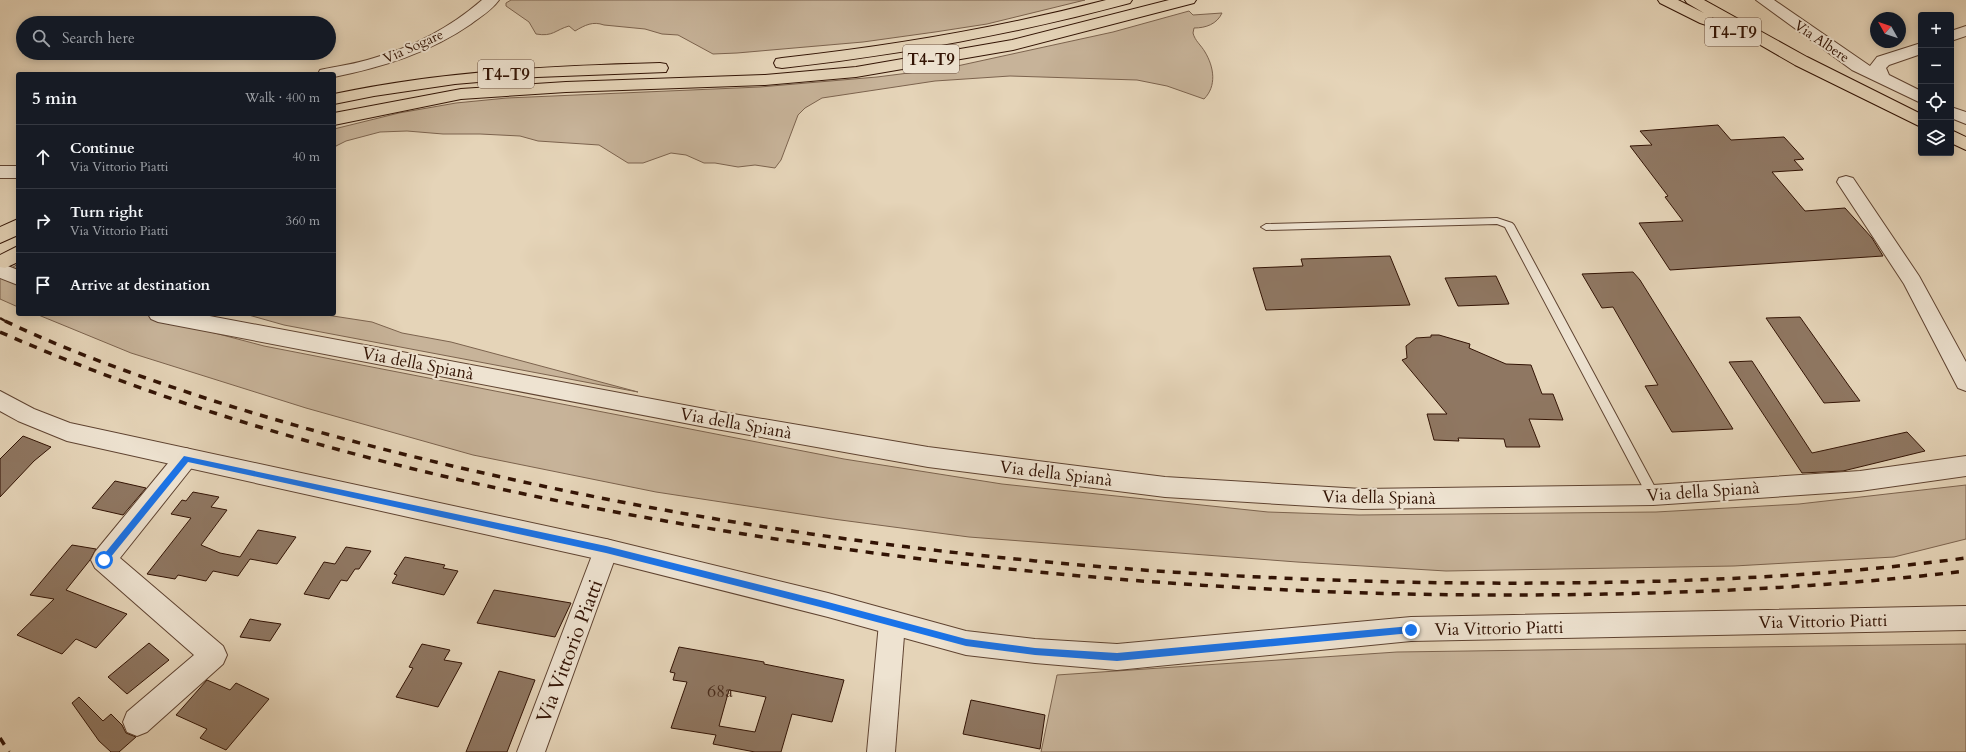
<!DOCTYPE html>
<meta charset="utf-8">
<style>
:root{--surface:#171b24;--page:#20242c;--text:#f1f3f6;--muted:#9ea1a6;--line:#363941}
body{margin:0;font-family:Cardo,serif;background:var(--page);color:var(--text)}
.controls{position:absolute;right:12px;top:12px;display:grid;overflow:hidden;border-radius:4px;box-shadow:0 2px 10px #0003}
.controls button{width:36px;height:36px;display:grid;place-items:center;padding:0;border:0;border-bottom:1px solid var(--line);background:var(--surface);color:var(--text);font:20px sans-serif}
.compass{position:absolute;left:1870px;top:12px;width:36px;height:36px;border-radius:50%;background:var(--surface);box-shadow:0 2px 10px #0003;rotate:310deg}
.stop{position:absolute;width:12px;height:12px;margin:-9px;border:3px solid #1a73e8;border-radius:50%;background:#fff}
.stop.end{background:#1a73e8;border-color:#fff;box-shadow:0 1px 4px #0008}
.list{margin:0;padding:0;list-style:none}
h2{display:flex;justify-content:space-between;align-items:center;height:52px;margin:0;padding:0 16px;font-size:17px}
h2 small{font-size:13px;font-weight:400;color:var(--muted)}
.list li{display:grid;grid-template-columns:26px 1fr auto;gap:12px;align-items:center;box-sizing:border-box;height:64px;padding:0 16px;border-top:1px solid var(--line)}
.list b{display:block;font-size:15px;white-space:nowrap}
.list p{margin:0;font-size:13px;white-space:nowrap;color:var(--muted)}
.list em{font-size:13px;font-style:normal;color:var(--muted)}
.icon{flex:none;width:22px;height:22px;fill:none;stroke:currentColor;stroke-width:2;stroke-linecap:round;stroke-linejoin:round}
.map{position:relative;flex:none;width:1966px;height:752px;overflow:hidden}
.search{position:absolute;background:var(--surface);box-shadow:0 2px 10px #0003;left:16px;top:16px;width:320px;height:44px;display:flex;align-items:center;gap:10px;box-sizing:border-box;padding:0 14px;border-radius:22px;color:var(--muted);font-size:15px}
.panel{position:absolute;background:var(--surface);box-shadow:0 2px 10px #0003;left:16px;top:72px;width:320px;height:244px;border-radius:4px}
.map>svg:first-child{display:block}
</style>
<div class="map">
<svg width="1966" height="752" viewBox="0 0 1966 752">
<rect width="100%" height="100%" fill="#e5d4b8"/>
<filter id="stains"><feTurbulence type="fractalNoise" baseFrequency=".005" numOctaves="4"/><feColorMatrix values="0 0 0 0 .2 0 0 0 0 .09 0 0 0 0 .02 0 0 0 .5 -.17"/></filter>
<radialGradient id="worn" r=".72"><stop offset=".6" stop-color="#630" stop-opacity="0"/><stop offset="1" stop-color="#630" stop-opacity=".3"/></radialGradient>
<g fill="#c7b399" stroke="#7c634e">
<path d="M 511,0 L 1085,0 L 987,24 L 935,32 L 863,42 L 737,53 L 713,54 L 678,35 L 662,34 L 645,29 L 604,25 C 593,21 585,25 575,31 L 569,26 C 555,30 553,37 536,34 L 529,22 L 506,6 L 506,3 Z"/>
<path d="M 1189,11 L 1193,15 L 1222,13 C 1217,24 1206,28 1194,28 L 1193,33 C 1195,41 1201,45 1205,52 C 1214,67 1217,86 1204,99 L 1167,86 L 1137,80 L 1010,76 L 935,81 L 822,98 L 805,108 L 798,115 L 781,160 L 775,168 L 755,165 L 738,167 L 715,163 L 704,163 L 686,155 L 671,153 L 643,163 L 628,163 L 599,145 L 538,141 L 520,136 L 480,134 L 443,134 L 407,131 L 380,132 L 346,141 L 336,146 L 334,149 L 334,129 L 399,113 L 456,103 L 507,98 L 760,87 L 877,77 L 948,68 L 1113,32 Z"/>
<path d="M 18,264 L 18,307 L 0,299 L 0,275 Z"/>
<path d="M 36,314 L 158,314 L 211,332 L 264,346 L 844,459 L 1002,484 L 1268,512 L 1359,515 L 1656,512 L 1799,504 L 1966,485 L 1966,539 L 1894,557 L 1734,566 L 1446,571 L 1297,562 L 969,537 L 833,519 L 656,492 L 473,455 L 306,408 L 131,353 Z"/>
<path d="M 245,314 L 320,314 L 372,322 L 402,333 L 451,342 L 638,392 L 284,325 Z"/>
<path d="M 1966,644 L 1966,752 L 1041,752 L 1057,675 L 1397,652 Z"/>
</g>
<g fill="#8f7762" stroke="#321304" fill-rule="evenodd">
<path d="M 1718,125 L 1731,140 L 1784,137 L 1804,159 L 1794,160 L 1803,170 L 1772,172 L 1805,211 L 1845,208 L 1872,238 L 1883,256 L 1670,270 L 1639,223 L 1683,221 L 1665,197 L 1668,196 L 1630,146 L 1652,145 L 1640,131 Z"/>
<path d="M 1390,256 L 1410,305 L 1266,310 L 1253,268 L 1303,266 L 1301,259 Z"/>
<path d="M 1633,272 L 1640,280 L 1733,429 L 1672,432 L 1645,386 L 1658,385 L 1613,307 L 1602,308 L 1582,274 Z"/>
<path d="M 1496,276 L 1509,304 L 1458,306 L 1445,278 Z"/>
<path d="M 1800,317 L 1849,386 L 1860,401 L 1824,403 L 1766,318 Z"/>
<path d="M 1431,335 L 1439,335 L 1470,344 L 1469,348 L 1506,364 L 1531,365 L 1542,394 L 1553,394 L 1563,420 L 1529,419 L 1540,447 L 1506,447 L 1504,439 L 1458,438 L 1459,441 L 1434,440 L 1427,414 L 1447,414 L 1402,360 L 1407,358 L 1406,346 L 1416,338 L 1431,337 Z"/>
<path d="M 1752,361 L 1812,453 L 1907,432 L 1925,451 L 1843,471 L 1802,473 L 1729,362 Z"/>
<path d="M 23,436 L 51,447 L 34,461 L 0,497 L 0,459 Z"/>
<path d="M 115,481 L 146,488 L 123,515 L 92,508 Z"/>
<path d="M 193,492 L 219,497 L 211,507 L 227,510 L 201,545 L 220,553 L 240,557 L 258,530 L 296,537 L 277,564 L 250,559 L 238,576 L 213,571 L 206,581 L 178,575 L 175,579 L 147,574 L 191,518 L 171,514 L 182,500 L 186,501 Z"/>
<path d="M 72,545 L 96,549 L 90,560 L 66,590 L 127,614 L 96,648 L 76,639 L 62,654 L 17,635 L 54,599 L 30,595 Z"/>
<path d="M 346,547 L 371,551 L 359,569 L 355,569 L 347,581 L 341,580 L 329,599 L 304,594 L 324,562 L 335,564 Z"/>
<path d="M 405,557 L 445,565 L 443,568 L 458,571 L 444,595 L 392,583 L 397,575 L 394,574 Z"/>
<path d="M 494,590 L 571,603 L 555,637 L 477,623 Z"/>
<path d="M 250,619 L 260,621 L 281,624 L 270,641 L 240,637 Z"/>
<path d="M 149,643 L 169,660 L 127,694 L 108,677 Z"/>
<path d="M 422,644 L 450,650 L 444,660 L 462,663 L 438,707 L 396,697 L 413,668 L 409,667 Z"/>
<path d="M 679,647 L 764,662 L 764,664 L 844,680 L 832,722 L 792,714 L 781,752 L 755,752 L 713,744 L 716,735 L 671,728 L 687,682 L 673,680 L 675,673 L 670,672 ZM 729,690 L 766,697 L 755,732 L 719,726 Z"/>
<path d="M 499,671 L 535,680 L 507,752 L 466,752 Z"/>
<path d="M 207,680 L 230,690 L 236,683 L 269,699 L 226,750 L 200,738 L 207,729 L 176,715 Z"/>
<path d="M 79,697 L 103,721 L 111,714 L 122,725 L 126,733 L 136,737 L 119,752 L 111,752 L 99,741 L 72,703 Z"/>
<path d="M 971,700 L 1045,715 L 1040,749 L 963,734 Z"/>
</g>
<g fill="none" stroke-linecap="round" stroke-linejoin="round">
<defs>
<path id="service" d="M 1497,218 L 1512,223 L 1514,225 L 1657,491 L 1659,495 L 1657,499 L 1653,500 L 1649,499 L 1505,227 L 1497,224 L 1266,230 L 1261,227 L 1266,224 Z"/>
<g id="minor">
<path d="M 482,0 L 499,0 C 492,10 480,17 471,24 C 429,53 383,67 334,77 L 334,74 L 318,74 L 320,70 C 338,66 356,64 374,58 C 413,47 451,27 482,0 Z"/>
<path d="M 1756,0 L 1774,0 L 1870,66 L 1877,57 L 1921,43 L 1921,54 L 1889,65 L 1886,68 L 1889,75 L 1921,91 L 1921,103 L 1852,70 Z"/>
<path d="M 1966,26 L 1966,36 L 1951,41 L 1951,31 Z"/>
<path d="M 1951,107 L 1966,112 L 1966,124 L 1951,118 Z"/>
<rect x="0" y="166" width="18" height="12"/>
<path d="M 1846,176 L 1853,178 L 1919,276 L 1966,362 L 1966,391 L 1958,388 L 1904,284 L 1837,182 L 1839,178 Z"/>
<path d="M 0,263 L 18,270 L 18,285 L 0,278 Z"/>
<path d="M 148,314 L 199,314 L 716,411 L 928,447 L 1165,477 L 1362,489 L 1653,485 L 1860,471 L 1966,456 L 1966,476 L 1860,491 L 1653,505 L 1362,509 L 1165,497 L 928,467 L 716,429 L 158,322 L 151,319 Z"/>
<path d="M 186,448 L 194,451 L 198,458 L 194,465 L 120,558 L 223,646 L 227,655 L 223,664 L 147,732 L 137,736 L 127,732 L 123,722 L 127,712 L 194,655 L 95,568 L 91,560 L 95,552 L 178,451 Z"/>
<path d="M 606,539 L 615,542 L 618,550 L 545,752 L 517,752 L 594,550 L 597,542 Z"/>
<path d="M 892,611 L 901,614 L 905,623 L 895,752 L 867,752 L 879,623 L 883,614 Z"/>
</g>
<path id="tertiary" d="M 0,391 L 34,409 L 70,423 L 606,539 L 828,593 L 966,631 L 1035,639 L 1117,644 L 1411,617 L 1966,606 L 1966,630 L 1411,641 L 1117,670 L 1035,663 L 966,655 L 828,617 L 606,561 L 67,441 L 18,421 L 0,411 Z"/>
<g id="trunk">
<path d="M 1106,0 L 1132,0 L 1130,3 C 1015,34 900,55 782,68 L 776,67 L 774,63 L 776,59 L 782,58 C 891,46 999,28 1106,0 Z"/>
<path d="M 1169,0 L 1196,0 L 1194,3 L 1013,50 L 856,77 L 765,85 L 566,92 L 461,99 L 334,125 L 334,113 L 461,89 L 566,82 L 765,75 L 856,67 L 1012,40 Z"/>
<path d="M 1658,0 L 1678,0 L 1704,13 L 1687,3 L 1685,0 L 1704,0 L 1807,57 L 1921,114 L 1921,127 L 1795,65 L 1712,17 L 1714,20 L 1712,23 L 1706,25 L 1700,23 L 1660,3 Z"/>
<path d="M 660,63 L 666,64 L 668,68 L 666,72 L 537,77 L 455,84 L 374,96 L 334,104 L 334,94 C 442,71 550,66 660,63 Z"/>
<path d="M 1951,130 L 1966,137 L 1966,150 L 1951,143 Z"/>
<path d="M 18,219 L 18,235 L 0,243 L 0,227 Z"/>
<path d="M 18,246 L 18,262 L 5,268 L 0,267 L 0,255 Z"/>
</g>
</defs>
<use href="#service" stroke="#5f4331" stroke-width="2"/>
<use href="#minor" stroke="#5f4331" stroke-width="2"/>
<use href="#tertiary" stroke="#5f4331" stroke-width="2"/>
<use href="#trunk" stroke="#321304" stroke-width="2"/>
<use href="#service" fill="#eee3d1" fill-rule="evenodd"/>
<use href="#minor" fill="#eee3d1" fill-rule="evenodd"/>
<use href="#tertiary" fill="#eee3d1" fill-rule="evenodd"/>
<use href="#trunk" fill="#e5d4b8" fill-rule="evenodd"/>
<path stroke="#321304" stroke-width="2.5" stroke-dasharray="6 6" stroke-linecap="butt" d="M 0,318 L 7,322"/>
<g stroke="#321304" stroke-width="3.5" stroke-dasharray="8 8" stroke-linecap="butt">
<path d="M 5,321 C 72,353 141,377 211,400 C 303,429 397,454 492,475 C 812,547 1138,580 1466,583 C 1633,584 1800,580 1966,558"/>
<path d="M 0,332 C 230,433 478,491 725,531 C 983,573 1243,595 1505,595 C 1659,595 1813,589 1966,571"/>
<path d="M 0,738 L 9,752"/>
</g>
</g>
<path fill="#1a73e8" d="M 184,456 L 606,546 L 828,602 L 966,639 L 1035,648 L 1117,653 L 1411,626 L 1415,630 L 1411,633 L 1117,661 L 1035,655 L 966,646 L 828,609 L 606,553 L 188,462 L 106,563 L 101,563 L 101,558 Z"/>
<g text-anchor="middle" stroke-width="4" stroke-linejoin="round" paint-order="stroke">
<g font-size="14" fill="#321304" stroke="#eee3d1">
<text transform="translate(1822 41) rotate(34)" y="5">Via Albere</text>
<text transform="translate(413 46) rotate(-24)" y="5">Via Sogare</text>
</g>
<g fill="#eee3d1" stroke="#6a5142" stroke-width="1">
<rect x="1705" y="18" width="56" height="28" rx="3"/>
<rect x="903" y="45" width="56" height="28" rx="3"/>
<rect x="478" y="60" width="56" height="28" rx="3"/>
</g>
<g font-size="16" font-weight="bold" fill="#321304">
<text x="1733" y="38">T4-T9</text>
<text x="931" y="65">T4-T9</text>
<text x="506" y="80">T4-T9</text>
</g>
<g font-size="17" fill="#321304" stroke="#eee3d1">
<text transform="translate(418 363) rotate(11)" y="6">Via della Spianà</text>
<text transform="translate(736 423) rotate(10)" y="6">Via della Spianà</text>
<text transform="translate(1056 473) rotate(7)" y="6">Via della Spianà</text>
<text transform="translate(1703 491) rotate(-4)" y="6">Via della Spianà</text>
<text transform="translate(1379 497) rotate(1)" y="6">Via della Spianà</text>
<text transform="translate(1823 621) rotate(-1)" y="6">Via Vittorio Piatti</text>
<text transform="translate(1499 628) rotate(-1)" y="6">Via Vittorio Piatti</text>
</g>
<g font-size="18" fill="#492c1c">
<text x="720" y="697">68a</text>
</g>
<g font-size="20" fill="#321304" stroke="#eee3d1">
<text transform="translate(569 651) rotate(-69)" y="7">Via Vittorio Piatti</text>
</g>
</g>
<rect width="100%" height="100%" filter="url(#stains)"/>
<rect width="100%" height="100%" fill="url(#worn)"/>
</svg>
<div class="controls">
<button>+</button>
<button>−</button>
<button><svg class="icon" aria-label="locate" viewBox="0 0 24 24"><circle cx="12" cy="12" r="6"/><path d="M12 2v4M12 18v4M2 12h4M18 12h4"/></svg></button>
<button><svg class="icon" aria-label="layers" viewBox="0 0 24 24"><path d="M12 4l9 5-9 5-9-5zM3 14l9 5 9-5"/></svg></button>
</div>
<svg class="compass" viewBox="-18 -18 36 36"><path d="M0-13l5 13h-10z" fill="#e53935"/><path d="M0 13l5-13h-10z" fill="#9ea1a6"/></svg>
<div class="stop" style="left:104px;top:560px"></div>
<div class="stop end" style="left:1411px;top:630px"></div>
<div class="search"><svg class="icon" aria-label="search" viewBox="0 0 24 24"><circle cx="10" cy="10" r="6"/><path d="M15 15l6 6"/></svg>Search here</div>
<section class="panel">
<h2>5 min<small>Walk · 400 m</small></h2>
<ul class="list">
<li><svg class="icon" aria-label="ahead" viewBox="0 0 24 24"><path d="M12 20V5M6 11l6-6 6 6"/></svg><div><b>Continue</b><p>Via Vittorio Piatti</p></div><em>40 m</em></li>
<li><svg class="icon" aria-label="right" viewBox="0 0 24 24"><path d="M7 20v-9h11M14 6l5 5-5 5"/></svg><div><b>Turn right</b><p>Via Vittorio Piatti</p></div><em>360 m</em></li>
<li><svg class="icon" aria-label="arrive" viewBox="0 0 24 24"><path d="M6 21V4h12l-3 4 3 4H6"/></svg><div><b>Arrive at destination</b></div></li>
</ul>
</section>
</div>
